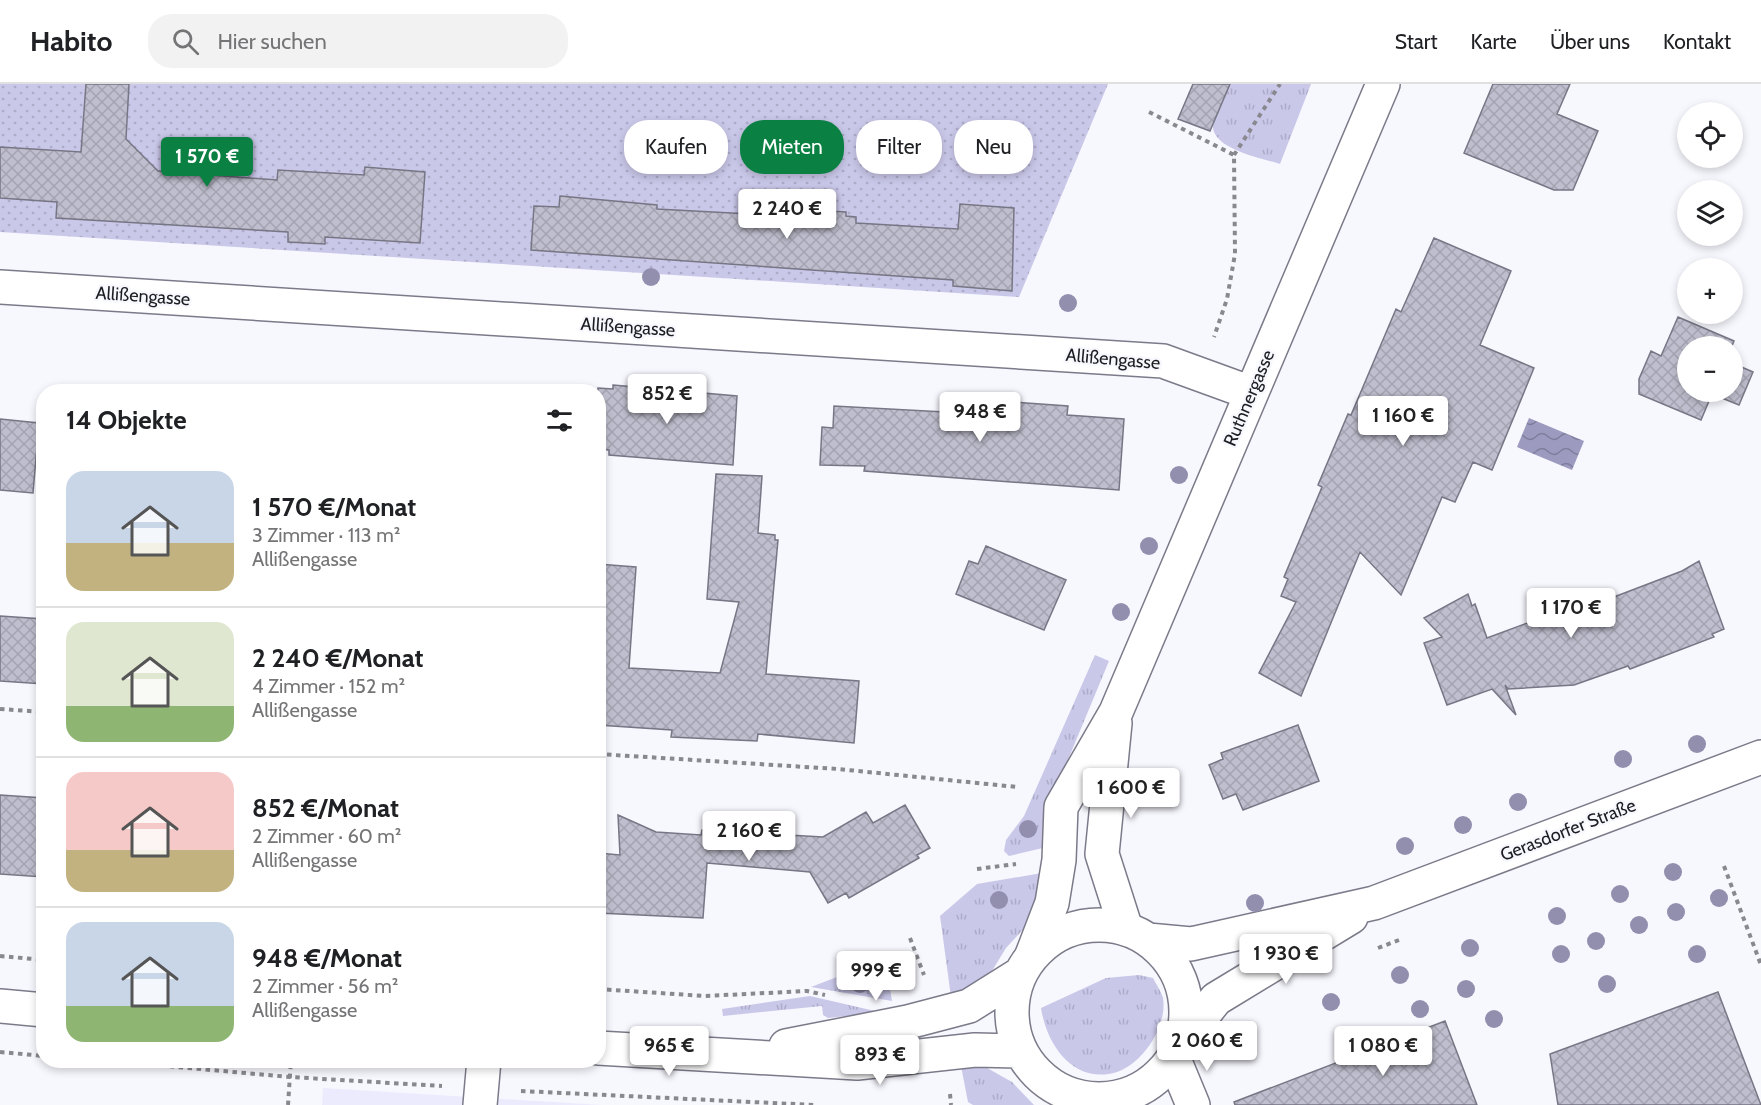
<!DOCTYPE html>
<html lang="de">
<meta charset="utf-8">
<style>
:root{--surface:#fff;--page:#f2f2f2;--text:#202124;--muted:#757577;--line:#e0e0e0;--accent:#0b8043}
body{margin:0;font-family:Cabin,sans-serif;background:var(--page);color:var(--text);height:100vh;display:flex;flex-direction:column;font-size:22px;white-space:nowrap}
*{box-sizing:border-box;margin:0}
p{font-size:20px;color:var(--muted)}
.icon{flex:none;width:33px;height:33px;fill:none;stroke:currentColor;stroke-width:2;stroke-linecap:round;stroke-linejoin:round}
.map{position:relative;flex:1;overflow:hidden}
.side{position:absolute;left:36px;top:300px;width:570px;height:684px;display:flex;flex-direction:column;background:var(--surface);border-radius:24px;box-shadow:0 3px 9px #0003}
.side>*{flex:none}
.banner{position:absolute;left:624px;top:36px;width:570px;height:54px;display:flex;gap:12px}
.controls{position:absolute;left:1677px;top:18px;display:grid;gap:12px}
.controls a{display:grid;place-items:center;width:66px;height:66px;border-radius:50%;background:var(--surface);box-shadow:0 3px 9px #0003;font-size:30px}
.price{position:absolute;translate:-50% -51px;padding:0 14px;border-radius:6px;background:#fff;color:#222;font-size:20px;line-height:39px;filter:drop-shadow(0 2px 3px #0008)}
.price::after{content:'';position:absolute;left:50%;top:36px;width:18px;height:14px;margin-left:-9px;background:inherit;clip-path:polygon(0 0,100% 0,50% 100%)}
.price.on{background:var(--accent);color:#fff}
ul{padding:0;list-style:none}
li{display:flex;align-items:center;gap:18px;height:150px;padding:0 30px}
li+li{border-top:2px solid var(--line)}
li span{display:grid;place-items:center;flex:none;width:168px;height:120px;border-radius:18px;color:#555}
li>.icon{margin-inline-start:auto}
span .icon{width:72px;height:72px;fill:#fffc;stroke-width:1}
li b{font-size:26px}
h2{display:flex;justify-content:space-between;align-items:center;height:72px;padding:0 30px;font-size:26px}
.tag{padding:0 21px;border-radius:24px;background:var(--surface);box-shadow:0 3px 9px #0003;font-size:21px;line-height:54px}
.tag.on{background:var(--accent);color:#fff}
header{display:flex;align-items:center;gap:36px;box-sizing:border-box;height:84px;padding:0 30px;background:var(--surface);border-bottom:2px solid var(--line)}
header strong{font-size:28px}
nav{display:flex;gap:33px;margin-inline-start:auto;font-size:21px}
.search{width:420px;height:54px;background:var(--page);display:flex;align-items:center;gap:15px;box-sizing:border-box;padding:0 21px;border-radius:24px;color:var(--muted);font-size:22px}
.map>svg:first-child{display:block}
.built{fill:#ecebfe}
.grass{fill:url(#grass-tufts)}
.garden{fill:url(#garden-dots)}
.water{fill:url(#water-waves)}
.building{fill:url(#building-cross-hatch);stroke:#777685;stroke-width:1.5}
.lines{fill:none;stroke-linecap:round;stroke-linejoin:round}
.minor-casing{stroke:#7b7a89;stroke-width:36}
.major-casing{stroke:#7b7a89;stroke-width:36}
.path{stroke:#88888e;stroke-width:4;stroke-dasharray:4.5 4.5;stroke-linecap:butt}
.minor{stroke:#fff;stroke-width:33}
.major{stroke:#fff;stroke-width:33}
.tree{fill:#928eae}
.labels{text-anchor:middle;stroke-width:4.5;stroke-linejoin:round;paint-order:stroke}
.street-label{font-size:18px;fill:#1d1c22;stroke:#f7f7fe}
</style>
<header>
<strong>Habito</strong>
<div class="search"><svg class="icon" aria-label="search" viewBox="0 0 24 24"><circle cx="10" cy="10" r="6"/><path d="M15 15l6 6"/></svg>Hier suchen</div>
<nav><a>Start</a><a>Karte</a><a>Über uns</a><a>Kontakt</a></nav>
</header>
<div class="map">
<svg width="1761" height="1021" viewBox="0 0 1761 1021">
<defs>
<pattern id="grass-tufts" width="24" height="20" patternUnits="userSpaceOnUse" patternTransform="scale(1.5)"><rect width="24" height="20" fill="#cac8e9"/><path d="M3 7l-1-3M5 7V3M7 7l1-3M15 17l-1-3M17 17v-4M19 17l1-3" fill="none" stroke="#adabc8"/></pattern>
<pattern id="garden-dots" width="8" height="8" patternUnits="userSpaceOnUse" patternTransform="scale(1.5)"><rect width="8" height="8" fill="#cac8e9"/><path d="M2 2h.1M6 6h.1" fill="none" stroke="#adabc8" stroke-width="1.8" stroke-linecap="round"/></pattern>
<pattern id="water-waves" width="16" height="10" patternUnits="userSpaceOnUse" patternTransform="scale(1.5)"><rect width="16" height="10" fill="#9d9ac0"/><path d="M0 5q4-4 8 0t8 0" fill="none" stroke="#7f7d9c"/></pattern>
<pattern id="building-cross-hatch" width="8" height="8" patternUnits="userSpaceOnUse" patternTransform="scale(1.5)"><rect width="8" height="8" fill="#bfbece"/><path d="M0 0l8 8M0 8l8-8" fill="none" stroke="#a4a3b1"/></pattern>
</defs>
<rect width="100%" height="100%" fill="#f7f7fe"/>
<!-- built -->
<path class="built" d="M 323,1004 L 602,1021 L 322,1021 Z"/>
<!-- grass -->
<path class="grass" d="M 1230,0 L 1311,0 L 1280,80 C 1262,74 1209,65 1213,39 C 1214,27 1225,11 1230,0 Z
M 1095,571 L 1109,577 L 1060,695 L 1043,764 L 1009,772 L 1004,767 L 1006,756 L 1024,732 Z
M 1042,789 L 1037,825 L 1029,839 L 1006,864 L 984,900 L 951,913 L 940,832 L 977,800 Z
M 876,878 L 887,887 L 892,917 L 811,903 Z
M 1139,891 L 1153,894 C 1156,900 1161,907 1163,914 C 1168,944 1139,986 1109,990 C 1069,996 1046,957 1041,924 L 1106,894 Z
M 810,912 L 875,927 L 875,929 L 828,934 L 823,931 L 822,922 L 723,932 L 722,925 Z
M 980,980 L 1012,998 L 1034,1021 L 973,1021 L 968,1018 L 961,982 Z"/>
<!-- garden -->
<path class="garden" d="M 0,0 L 1108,0 L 1019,213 L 0,148 Z"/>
<!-- water -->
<path class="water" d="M 1529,334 L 1584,357 L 1572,386 L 1517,363 Z"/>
<!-- building -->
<path class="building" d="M 86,0 L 129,0 L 126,55 L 158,87 L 277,96 L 278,86 L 364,91 L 365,83 L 425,88 L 420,159 L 325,153 L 325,160 L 288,158 L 288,148 L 56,134 L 57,118 L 0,114 L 0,63 L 81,68 Z
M 1193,0 L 1230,0 L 1210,47 L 1178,35 Z
M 1493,0 L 1570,0 L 1557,30 L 1598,47 L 1573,106 L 1554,106 L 1464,69 Z
M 560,112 L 657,121 L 657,125 L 769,131 L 769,124 L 846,128 L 846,132 L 856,133 L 856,139 L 958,145 L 960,120 L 1014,124 L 1012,207 L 953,202 L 953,196 L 531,166 L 534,122 L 559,123 Z
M 1434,154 L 1511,187 L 1480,261 L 1534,284 L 1492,386 L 1473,378 L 1455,418 L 1442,413 L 1401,511 L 1360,468 L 1301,612 L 1259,589 L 1296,518 L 1281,512 L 1288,495 L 1284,493 L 1322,403 L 1318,401 L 1348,330 L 1351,331 L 1396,225 L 1401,228 Z
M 1678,233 L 1734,257 L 1732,262 L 1688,262 L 1688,308 L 1732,308 L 1732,279 L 1753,288 L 1739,321 L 1712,310 L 1701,336 L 1639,310 L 1639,295 L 1651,267 L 1661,272 Z
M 613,301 L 737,312 L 733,381 L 609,371 L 609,366 L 598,365 L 598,304 L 613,305 Z
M 945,313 L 1068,322 L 1067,331 L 1124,335 L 1119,406 L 864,387 L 865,382 L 820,381 L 822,343 L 833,344 L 834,322 L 945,328 Z
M 0,335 L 39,339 L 33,409 L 0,406 Z
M 716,390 L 762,392 L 758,449 L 775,451 L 775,456 L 778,456 L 766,590 L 859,597 L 854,659 L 758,650 L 757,657 L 671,653 L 672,646 L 598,641 L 598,480 L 636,483 L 629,584 L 720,589 L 739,518 L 707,515 Z
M 986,462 L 1066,496 L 1044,546 L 956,510 L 969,477 L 978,480 Z
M 1699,477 L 1724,545 L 1712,550 L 1714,553 L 1630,585 L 1628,582 L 1574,601 L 1508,605 L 1505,601 L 1516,631 L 1492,605 L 1447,621 L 1424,559 L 1442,553 L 1424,534 L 1468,510 L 1472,522 L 1475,520 L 1487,554 L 1570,523 L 1572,529 L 1682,487 Z
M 0,532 L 44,535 L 44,600 L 0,597 Z
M 1298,641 L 1319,697 L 1243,726 L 1236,710 L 1223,715 L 1209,681 L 1223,675 L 1221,669 Z
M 0,711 L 44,714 L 44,793 L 0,790 Z
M 905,721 L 930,764 L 917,771 L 919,774 L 849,814 L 846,809 L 828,819 L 810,788 L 707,779 L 703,834 L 598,829 L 598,769 L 620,771 L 618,731 L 656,748 L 701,751 L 702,746 L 823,753 L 866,728 L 873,739 Z
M 1718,908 L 1761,1021 L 1558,1021 L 1550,970 Z
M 1445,937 L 1477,1021 L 1235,1021 L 1234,1018 Z"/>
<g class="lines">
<!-- minor casing -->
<g class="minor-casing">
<path id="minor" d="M 0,203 L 1163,277 L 1251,309
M 1115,639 L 1102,770 L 1126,845
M 1032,871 L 1052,819 L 1059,776 L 1061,723 L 1116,628 L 1383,0
M 1174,975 L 1193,1021
M 1110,1015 L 1114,1021
M 480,1021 L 484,976"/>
</g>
<!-- major casing -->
<g class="major-casing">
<path id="major" d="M1012 928a87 87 0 1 1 174 0a87 87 0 1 1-174 0Z
M 1148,856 L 1191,860 L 1374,819 L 1761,673
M 0,922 L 44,926
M 1182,958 L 1216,915 L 1351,833
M 786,962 L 908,938 L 969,922 L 1020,890
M 598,964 L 857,979 L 975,966 L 1019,967"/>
</g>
<!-- path -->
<path class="path" d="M 1149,28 L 1234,71 L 1235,170 L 1227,215 L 1214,253
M 1234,71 L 1280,0
M 0,625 L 44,628
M 598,670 L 838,685 L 1017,703
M 1724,782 L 1761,881
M 977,785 L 1016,780
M 910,854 L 924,891
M 1378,864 L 1399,856
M 0,872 L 44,876
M 598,905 L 705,912 L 807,907 L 825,911
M 0,968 L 44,972
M 98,976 L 290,993 L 442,1002
M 521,1007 L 815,1021
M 950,1010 L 951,1021
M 288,1021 L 291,976
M 1051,1021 L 1067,1010"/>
<!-- minor -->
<use href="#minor" class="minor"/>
<!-- major -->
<use href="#major" class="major"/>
</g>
<!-- trees -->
<g class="tree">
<circle cx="651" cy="193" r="9"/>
<circle cx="1068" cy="219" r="9"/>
<circle cx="1179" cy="391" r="9"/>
<circle cx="1149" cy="462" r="9"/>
<circle cx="1121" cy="528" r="9"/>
<circle cx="1697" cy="660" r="9"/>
<circle cx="1623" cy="675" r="9"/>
<circle cx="1518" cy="718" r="9"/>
<circle cx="1463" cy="741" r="9"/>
<circle cx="1028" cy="745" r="9"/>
<circle cx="1405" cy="762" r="9"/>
<circle cx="1673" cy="788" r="9"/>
<circle cx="1620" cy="810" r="9"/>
<circle cx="1719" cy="814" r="9"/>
<circle cx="999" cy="816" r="9"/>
<circle cx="1255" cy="819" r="9"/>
<circle cx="1676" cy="828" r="9"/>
<circle cx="1557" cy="832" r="9"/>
<circle cx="1639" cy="841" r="9"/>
<circle cx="1596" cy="857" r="9"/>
<circle cx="1470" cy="864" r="9"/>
<circle cx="1561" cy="870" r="9"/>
<circle cx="1697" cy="870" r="9"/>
<circle cx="1400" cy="891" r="9"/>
<circle cx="860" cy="900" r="9"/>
<circle cx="1607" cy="900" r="9"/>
<circle cx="1466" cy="905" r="9"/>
<circle cx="1331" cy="918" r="9"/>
<circle cx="1420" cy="925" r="9"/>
<circle cx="1494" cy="935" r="9"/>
</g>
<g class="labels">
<!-- street labels -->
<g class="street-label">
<text transform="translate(143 212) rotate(4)" y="6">Allißengasse</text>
<text transform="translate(628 243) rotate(4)" y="6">Allißengasse</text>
<text transform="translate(1113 275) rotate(5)" y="6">Allißengasse</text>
<text transform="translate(1249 314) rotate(-67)" y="6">Ruthnergasse</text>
<text transform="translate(1568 746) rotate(-21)" y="6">Gerasdorfer Straße</text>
</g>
</g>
</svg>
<div class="controls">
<a><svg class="icon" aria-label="locate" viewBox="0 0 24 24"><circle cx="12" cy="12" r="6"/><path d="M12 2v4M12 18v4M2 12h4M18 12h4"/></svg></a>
<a><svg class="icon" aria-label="layers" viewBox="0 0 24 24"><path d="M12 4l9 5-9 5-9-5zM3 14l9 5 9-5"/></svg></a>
<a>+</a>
<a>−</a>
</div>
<b class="price on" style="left:207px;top:104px">1 570 €</b>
<b class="price" style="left:787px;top:156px">2 240 €</b>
<b class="price" style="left:667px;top:341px">852 €</b>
<b class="price" style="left:980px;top:359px">948 €</b>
<b class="price" style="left:1403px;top:363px">1 160 €</b>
<b class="price" style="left:1571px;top:555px">1 170 €</b>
<b class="price" style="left:1131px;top:735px">1 600 €</b>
<b class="price" style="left:749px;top:778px">2 160 €</b>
<b class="price" style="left:1286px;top:901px">1 930 €</b>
<b class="price" style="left:876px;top:918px">999 €</b>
<b class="price" style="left:1207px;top:988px">2 060 €</b>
<b class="price" style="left:669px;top:993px">965 €</b>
<b class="price" style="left:1383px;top:993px">1 080 €</b>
<b class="price" style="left:880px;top:1002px">893 €</b>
<div class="banner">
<a class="tag">Kaufen</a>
<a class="tag on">Mieten</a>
<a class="tag">Filter</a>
<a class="tag">Neu</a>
</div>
<section class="side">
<h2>14 Objekte<svg class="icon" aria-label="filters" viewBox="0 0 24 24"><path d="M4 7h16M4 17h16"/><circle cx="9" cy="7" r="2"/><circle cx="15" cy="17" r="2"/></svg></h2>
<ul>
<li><span style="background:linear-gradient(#c9d6e8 60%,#c2b280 0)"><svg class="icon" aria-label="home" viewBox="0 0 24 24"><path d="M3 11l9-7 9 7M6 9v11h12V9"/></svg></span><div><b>1 570 €/Monat</b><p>3 Zimmer · 113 m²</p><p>Allißengasse</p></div></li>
<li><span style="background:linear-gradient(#dfe7d0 70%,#8fb573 0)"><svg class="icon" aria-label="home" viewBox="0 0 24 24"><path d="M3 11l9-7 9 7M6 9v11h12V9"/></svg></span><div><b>2 240 €/Monat</b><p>4 Zimmer · 152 m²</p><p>Allißengasse</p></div></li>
<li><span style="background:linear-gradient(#f6c9c9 65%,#c2b280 0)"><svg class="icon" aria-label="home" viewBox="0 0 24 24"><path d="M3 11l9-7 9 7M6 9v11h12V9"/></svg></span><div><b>852 €/Monat</b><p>2 Zimmer · 60 m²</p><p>Allißengasse</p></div></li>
<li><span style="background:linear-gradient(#c9d6e8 70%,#8fb573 0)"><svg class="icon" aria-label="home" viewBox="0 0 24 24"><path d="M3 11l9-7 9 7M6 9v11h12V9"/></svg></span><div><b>948 €/Monat</b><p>2 Zimmer · 56 m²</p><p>Allißengasse</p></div></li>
</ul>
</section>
</div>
